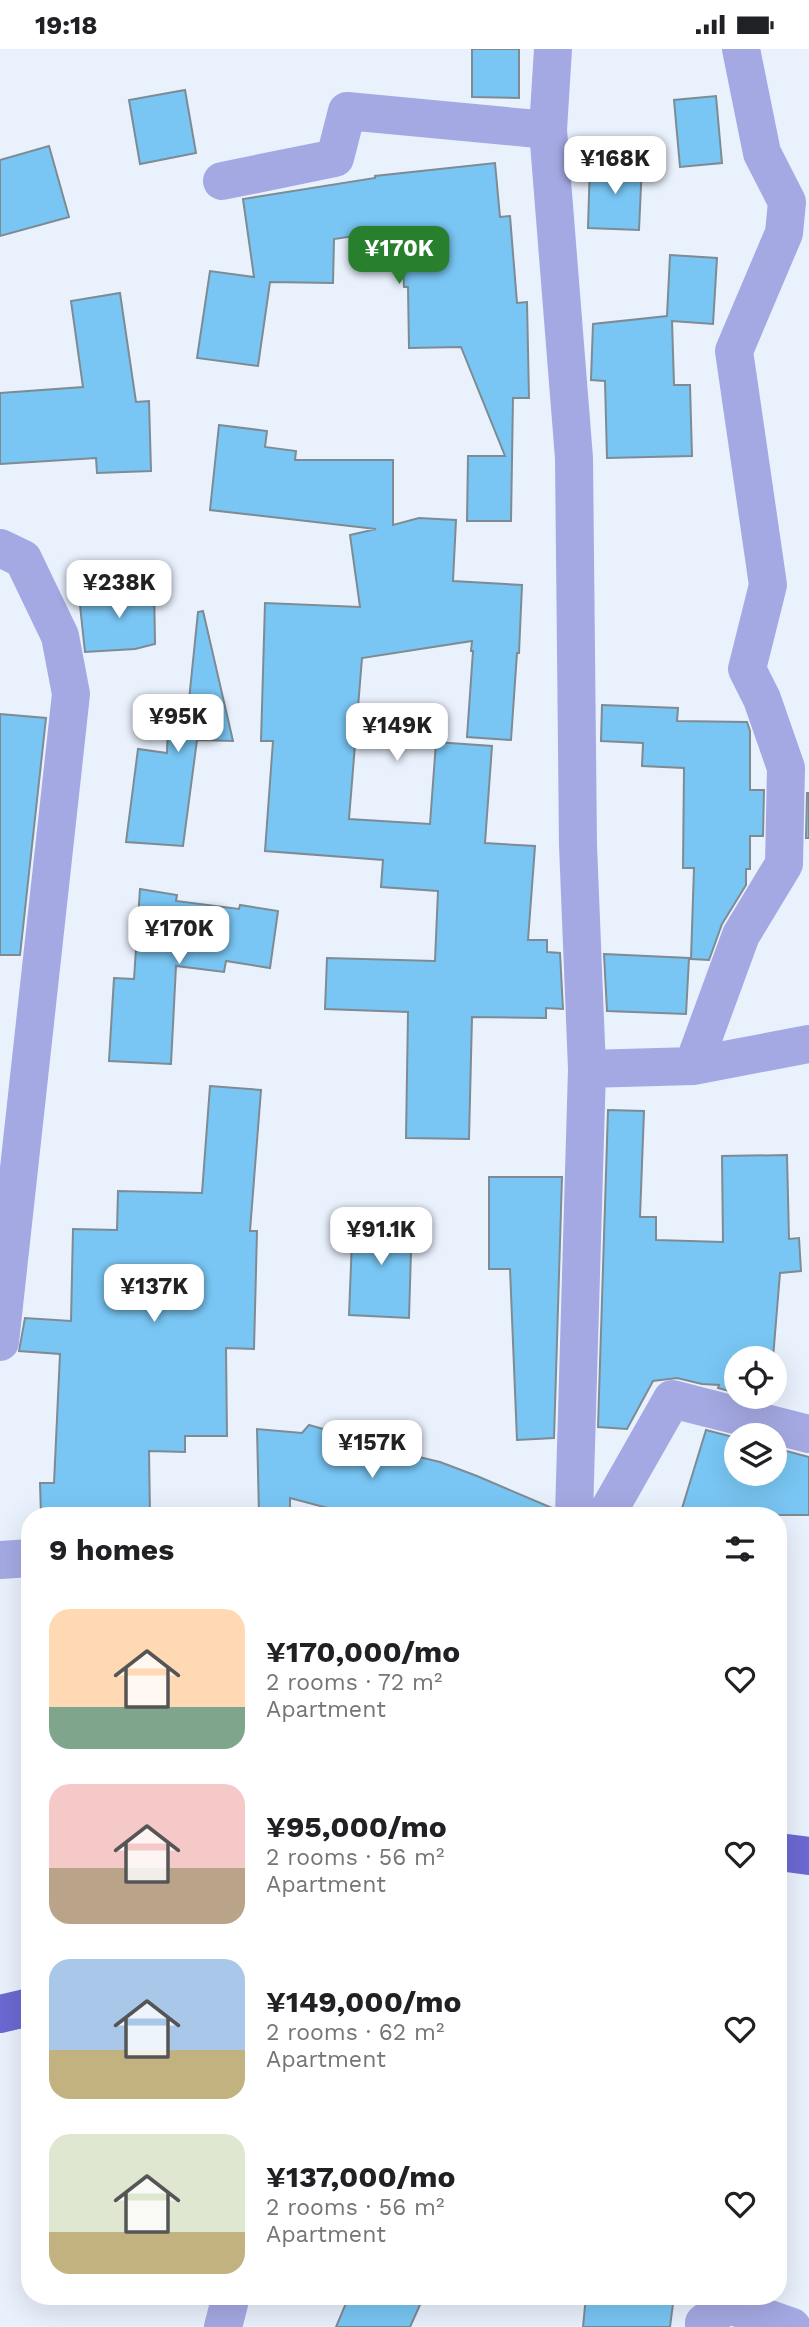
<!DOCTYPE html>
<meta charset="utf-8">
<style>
:root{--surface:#fff;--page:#f6f6f6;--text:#202124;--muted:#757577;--accent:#287f2d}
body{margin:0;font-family:"Work Sans",sans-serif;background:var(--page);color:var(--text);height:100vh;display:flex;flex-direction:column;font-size:26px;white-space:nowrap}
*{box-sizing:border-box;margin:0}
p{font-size:23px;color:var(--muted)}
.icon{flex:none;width:38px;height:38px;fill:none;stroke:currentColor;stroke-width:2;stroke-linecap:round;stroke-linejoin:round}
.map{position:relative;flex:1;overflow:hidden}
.details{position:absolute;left:21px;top:1458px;width:766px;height:798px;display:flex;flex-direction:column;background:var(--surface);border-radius:28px;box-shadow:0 7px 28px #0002}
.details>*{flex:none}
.fabs{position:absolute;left:724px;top:1297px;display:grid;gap:14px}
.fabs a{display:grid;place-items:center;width:63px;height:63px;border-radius:50%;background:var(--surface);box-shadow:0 7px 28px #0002;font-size:35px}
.price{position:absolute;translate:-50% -60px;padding:0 16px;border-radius:14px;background:#fff;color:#222;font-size:23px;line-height:46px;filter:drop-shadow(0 2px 4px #0008)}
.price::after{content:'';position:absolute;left:50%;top:42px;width:21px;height:16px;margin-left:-10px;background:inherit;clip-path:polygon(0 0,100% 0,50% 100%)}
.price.current{background:var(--accent);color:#fff}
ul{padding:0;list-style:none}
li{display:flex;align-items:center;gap:21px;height:175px;padding:0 28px}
li span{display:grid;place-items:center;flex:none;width:196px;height:140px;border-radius:21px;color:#555}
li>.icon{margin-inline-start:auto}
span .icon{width:84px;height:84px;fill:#fffc;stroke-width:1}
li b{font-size:30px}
h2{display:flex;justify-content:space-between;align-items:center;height:84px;padding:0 28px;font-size:30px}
.status{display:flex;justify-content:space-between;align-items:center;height:49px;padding:0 35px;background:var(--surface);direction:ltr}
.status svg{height:19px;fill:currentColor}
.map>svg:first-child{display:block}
.building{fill:#79c6f4;stroke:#7e8b93;stroke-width:2}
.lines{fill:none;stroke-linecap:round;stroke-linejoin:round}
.minor{stroke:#a5a9e3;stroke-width:38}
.major{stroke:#6b69d2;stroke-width:38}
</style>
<div class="status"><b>19:18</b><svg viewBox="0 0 49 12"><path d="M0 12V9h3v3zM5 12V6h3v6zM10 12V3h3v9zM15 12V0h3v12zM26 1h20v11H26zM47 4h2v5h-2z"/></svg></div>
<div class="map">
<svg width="809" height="2278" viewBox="0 0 809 2278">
<rect width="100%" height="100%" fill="#e9f1fd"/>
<!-- building -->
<path class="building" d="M 472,0 L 519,0 L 519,49 L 472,48 Z
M 185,41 L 196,104 L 140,115 L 129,51 Z
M 716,47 L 722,114 L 680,118 L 674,51 Z
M 49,97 L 69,168 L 0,187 L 0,111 Z
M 590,113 L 642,115 L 639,181 L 588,179 Z
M 495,114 L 500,168 L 510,167 L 517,254 L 527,253 L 529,349 L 513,349 L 511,472 L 467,472 L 468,407 L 505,407 L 461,298 L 409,299 L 408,238 L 404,238 L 401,180 L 334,190 L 333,234 L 270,233 L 258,317 L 197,309 L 210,222 L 254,228 L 243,150 L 375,129 L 375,127 Z
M 670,206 L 717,209 L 713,275 L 672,272 L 674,336 L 690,336 L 692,407 L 607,409 L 605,332 L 591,331 L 593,275 L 667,267 Z
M 120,244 L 136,353 L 149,352 L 151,422 L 97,424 L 96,409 L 0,415 L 0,344 L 83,338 L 71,252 Z
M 219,376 L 267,382 L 265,398 L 296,402 L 295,411 L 393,411 L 393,476 L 419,469 L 456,471 L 453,532 L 522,536 L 519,604 L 517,604 L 511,691 L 467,688 L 473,602 L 471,602 L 472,592 L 362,609 L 349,770 L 430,775 L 436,693 L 492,697 L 485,794 L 535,797 L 528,891 L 547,891 L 547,903 L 560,904 L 563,960 L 546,959 L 546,969 L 472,968 L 469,1090 L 406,1089 L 408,963 L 325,960 L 327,909 L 435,912 L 438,842 L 381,838 L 383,811 L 265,802 L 273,692 L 261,692 L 265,554 L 360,558 L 350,486 L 376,480 L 210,461 Z
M 154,535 L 155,595 L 135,600 L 85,603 L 79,547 L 116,545 Z
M 203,562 L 233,692 L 197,691 L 183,797 L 126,793 L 138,700 L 167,704 L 169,650 L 189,651 L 198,563 Z
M 602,656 L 678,659 L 677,672 L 747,673 L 750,682 L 750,741 L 764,741 L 763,787 L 750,787 L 750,820 L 746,820 L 746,836 L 722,875 L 709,911 L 691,910 L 694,819 L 683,819 L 684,719 L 642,717 L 643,694 L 601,692 Z
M 0,665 L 46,669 L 20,906 L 0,906 Z
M 807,744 L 809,744 L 809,789 L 806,789 Z
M 140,840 L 177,846 L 176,852 L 239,860 L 240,856 L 278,862 L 270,919 L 226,912 L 224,923 L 176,917 L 171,1015 L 109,1012 L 114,929 L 134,930 Z
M 604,905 L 689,909 L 686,965 L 607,962 Z
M 210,1037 L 261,1041 L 250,1182 L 257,1182 L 254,1300 L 226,1299 L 227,1387 L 185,1387 L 185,1403 L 149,1402 L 150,1466 L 41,1466 L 40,1434 L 54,1434 L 60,1305 L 19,1302 L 25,1269 L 71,1272 L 73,1180 L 117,1181 L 118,1142 L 202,1144 Z
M 608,1061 L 644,1062 L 640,1168 L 656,1168 L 656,1191 L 723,1193 L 722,1107 L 787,1106 L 789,1190 L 799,1189 L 801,1222 L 780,1224 L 773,1309 L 737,1309 L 737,1344 L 718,1339 L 719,1336 L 702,1335 L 677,1329 L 653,1332 L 627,1380 L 598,1378 Z
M 489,1128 L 562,1128 L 554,1389 L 517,1391 L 510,1220 L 489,1220 Z
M 353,1167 L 412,1169 L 409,1269 L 349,1266 Z
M 309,1376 L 391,1399 L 390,1401 L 440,1413 L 477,1427 L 552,1459 L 552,1466 L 354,1466 L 290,1449 L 290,1466 L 259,1466 L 257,1380 L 302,1384 Z
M 706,1381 L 737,1389 L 737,1424 L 775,1424 L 775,1399 L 809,1408 L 809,1466 L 680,1466 Z
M 349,2247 L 424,2247 L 410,2278 L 336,2278 Z
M 586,2247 L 674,2247 L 670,2278 L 583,2278 Z"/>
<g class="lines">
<!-- minor -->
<path class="minor" d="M 553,0 L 548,81 L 574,409 L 578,796 L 587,1020 L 574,1466
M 222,132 L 335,109 L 347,62 L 548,81
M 0,499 L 23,510 L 60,587 L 71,645 L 0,1293
M 693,1017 L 741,886 L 784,815 L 786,719 L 762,650 L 747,620 L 768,536 L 734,302 L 784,184 L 787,153 L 762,104 L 741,0
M 587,1020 L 693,1017 L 809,995
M 606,1466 L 672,1350 L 809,1385
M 0,1511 L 30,1509
M 722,2247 L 727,2255 L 792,2278
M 223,2278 L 231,2247
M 704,2278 L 704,2274 L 727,2255"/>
<!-- major -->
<path class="major" d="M 779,1803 L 809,1807
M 0,1965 L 30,1958"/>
</g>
</svg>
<div class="fabs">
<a><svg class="icon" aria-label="locate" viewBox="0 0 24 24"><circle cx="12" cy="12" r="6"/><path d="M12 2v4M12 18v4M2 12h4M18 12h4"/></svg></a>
<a><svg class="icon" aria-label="layers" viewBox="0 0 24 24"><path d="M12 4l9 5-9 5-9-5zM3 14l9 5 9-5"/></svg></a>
</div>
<b class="price" style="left:615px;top:147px">¥168K</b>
<b class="price current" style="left:399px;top:237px">¥170K</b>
<b class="price" style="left:119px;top:571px">¥238K</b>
<b class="price" style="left:178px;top:705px">¥95K</b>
<b class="price" style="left:397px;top:714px">¥149K</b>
<b class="price" style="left:179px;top:917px">¥170K</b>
<b class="price" style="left:381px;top:1218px">¥91.1K</b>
<b class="price" style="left:154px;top:1275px">¥137K</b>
<b class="price" style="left:372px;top:1431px">¥157K</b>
<section class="details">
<h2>9 homes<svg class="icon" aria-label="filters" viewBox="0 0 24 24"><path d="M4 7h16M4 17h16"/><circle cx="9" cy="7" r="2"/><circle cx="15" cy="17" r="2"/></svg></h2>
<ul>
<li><span style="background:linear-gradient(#ffd9b3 70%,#7fa58c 0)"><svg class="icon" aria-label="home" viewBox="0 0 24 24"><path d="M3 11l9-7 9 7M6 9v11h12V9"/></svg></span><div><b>¥170,000/mo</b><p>2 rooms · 72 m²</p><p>Apartment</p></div><svg class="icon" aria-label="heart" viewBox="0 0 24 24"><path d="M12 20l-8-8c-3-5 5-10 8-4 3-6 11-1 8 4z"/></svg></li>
<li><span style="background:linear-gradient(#f6c9c9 60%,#b9a48a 0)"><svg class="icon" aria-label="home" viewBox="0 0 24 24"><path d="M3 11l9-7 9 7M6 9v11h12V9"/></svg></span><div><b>¥95,000/mo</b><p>2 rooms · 56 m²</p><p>Apartment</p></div><svg class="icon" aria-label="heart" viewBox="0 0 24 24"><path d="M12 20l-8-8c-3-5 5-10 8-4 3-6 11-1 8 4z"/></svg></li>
<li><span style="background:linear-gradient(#a9c7e8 65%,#c2b280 0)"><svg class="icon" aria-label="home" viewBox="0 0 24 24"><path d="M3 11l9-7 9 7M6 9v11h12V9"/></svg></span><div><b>¥149,000/mo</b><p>2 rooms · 62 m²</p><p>Apartment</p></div><svg class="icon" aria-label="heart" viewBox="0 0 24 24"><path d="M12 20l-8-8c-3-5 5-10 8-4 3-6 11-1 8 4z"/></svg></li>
<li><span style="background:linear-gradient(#dfe7d0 70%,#c2b280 0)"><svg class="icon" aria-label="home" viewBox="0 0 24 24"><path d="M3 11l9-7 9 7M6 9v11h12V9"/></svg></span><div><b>¥137,000/mo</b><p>2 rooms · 56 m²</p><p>Apartment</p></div><svg class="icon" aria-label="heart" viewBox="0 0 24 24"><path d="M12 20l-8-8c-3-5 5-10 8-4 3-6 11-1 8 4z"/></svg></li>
</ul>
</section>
</div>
